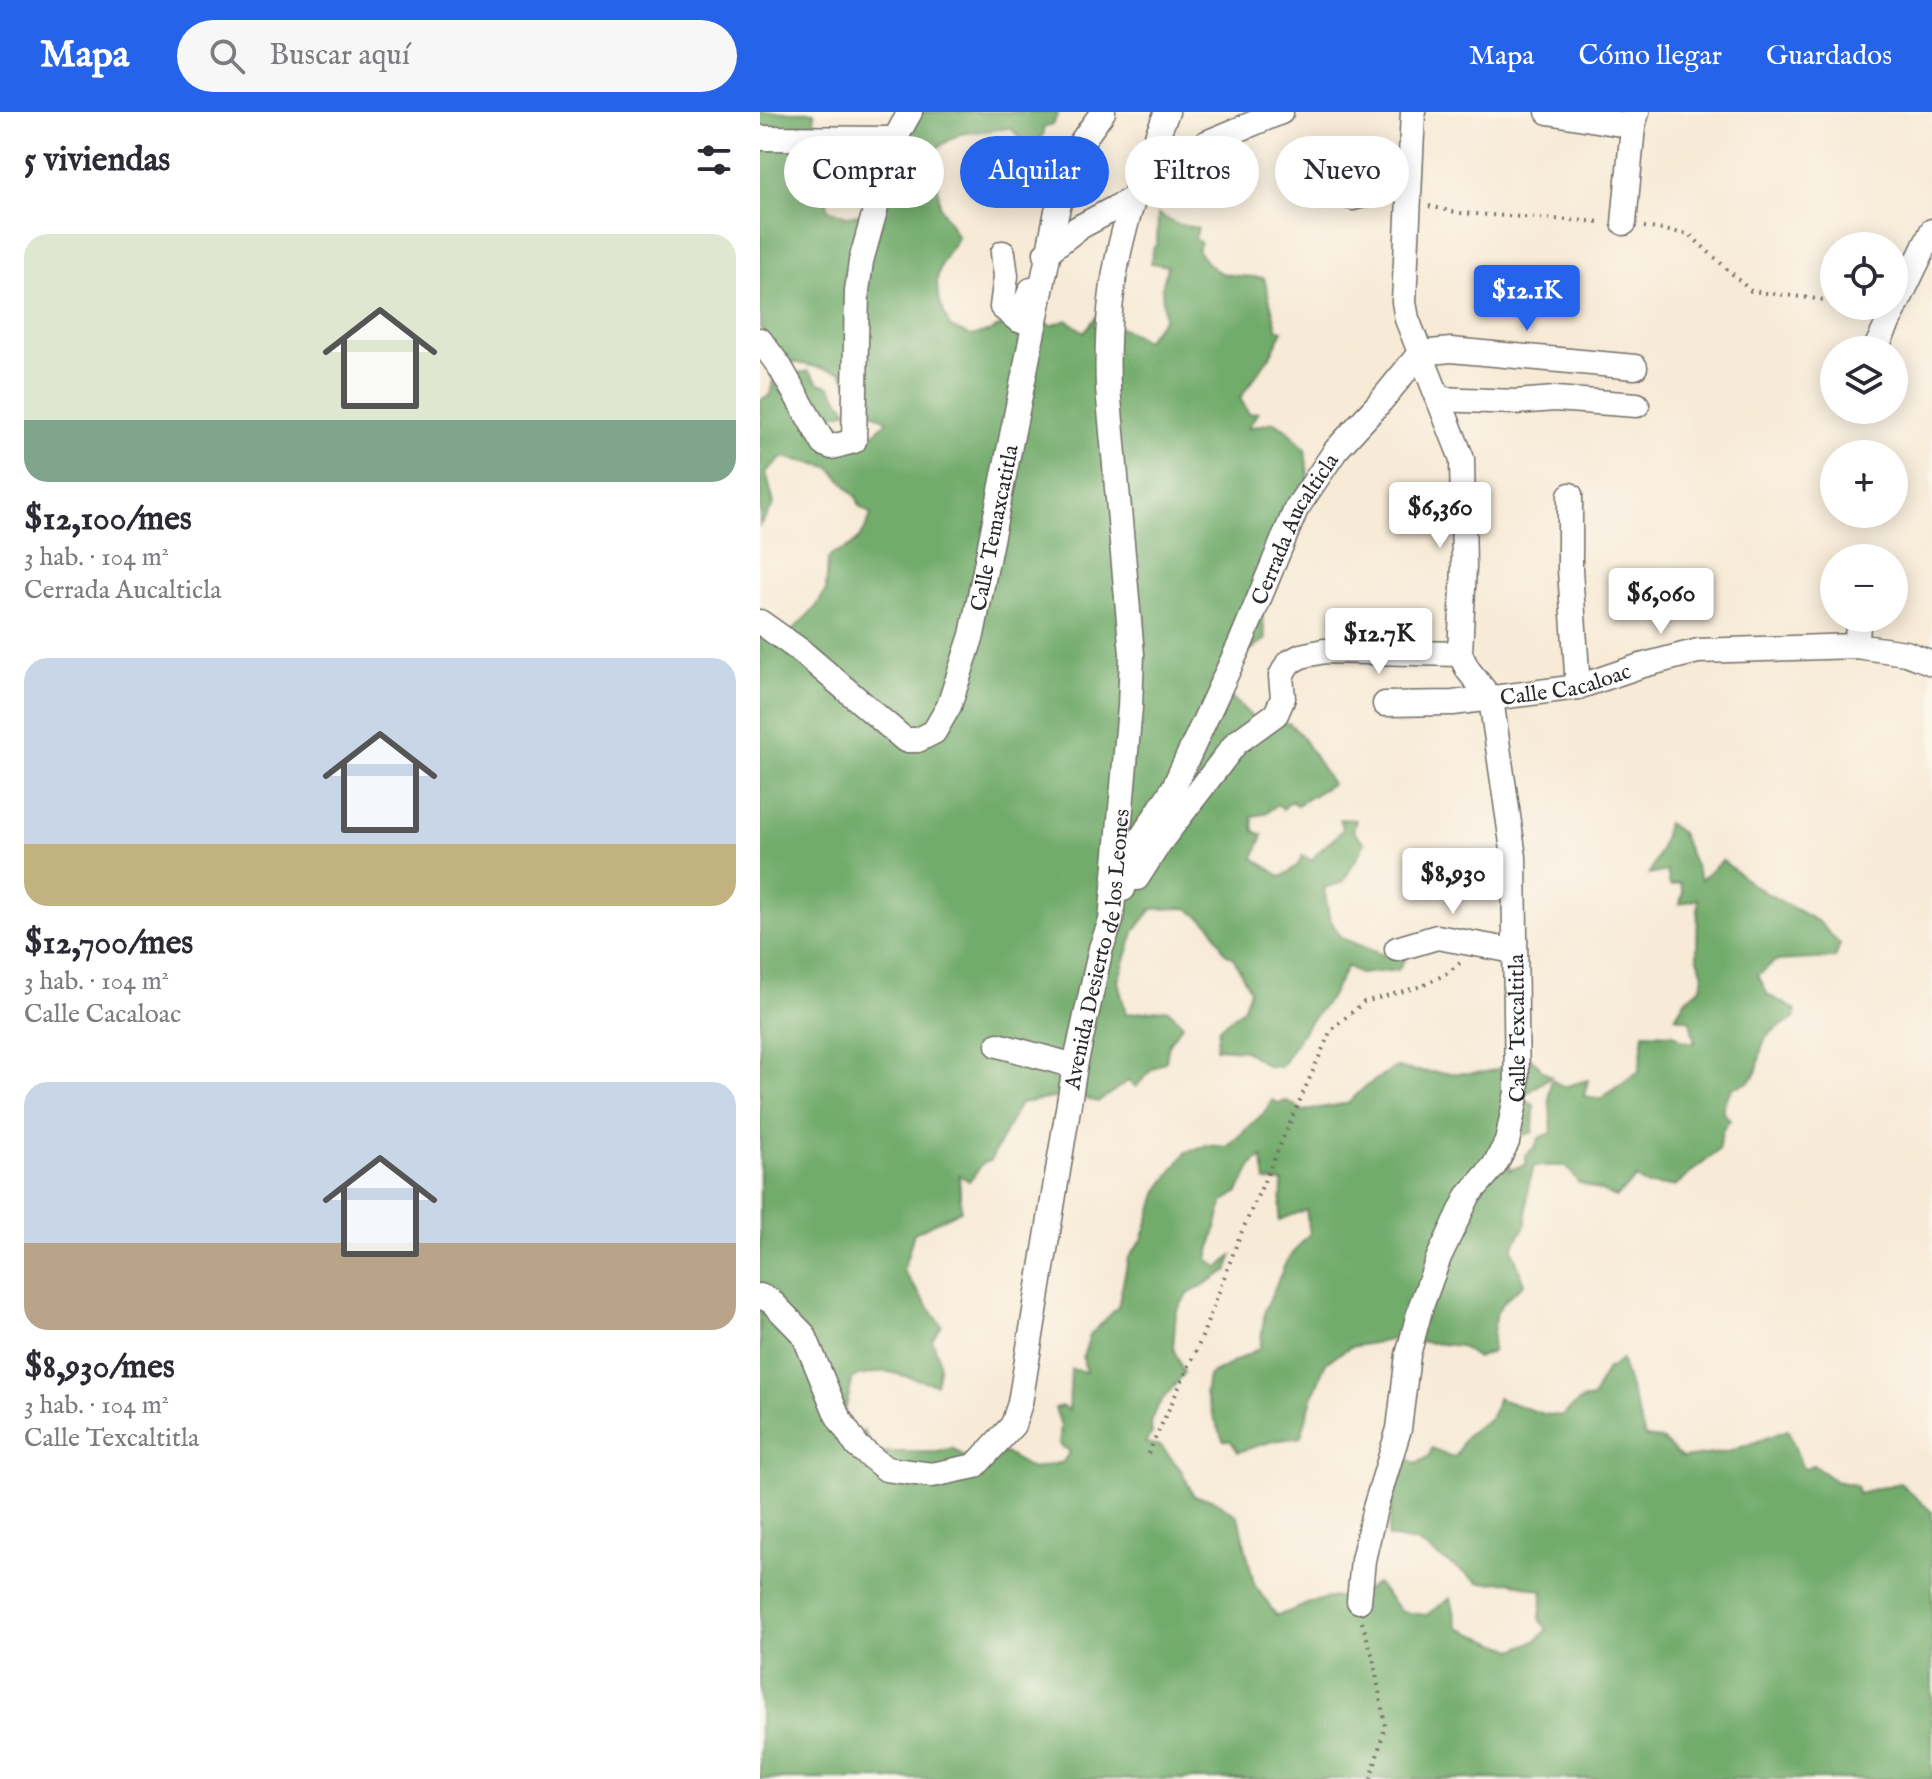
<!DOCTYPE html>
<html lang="es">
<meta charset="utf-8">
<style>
:root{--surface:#fff;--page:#f7f7f7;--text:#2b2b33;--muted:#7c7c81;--accent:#2563eb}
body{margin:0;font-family:"IM FELL English",serif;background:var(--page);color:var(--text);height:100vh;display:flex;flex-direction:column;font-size:30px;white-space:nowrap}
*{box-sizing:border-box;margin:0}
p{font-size:26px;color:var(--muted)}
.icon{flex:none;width:44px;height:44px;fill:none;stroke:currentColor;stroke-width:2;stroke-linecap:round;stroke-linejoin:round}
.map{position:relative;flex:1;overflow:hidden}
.sheet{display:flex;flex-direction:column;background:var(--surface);width:760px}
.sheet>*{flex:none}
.top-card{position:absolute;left:24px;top:24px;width:760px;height:72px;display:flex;gap:16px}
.fabs{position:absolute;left:1060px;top:120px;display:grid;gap:16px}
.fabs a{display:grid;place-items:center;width:88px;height:88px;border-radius:50%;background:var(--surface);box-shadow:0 4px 20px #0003;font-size:40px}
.price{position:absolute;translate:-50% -68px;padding:0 18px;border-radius:8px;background:#fff;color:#222;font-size:26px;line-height:52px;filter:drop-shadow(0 2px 4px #0008)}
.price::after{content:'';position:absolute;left:50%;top:48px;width:24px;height:18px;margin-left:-12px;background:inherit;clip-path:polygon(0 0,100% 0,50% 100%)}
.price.selected{background:var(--accent);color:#fff}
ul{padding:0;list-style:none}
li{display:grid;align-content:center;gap:16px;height:424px;padding:0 24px}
li span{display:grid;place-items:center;height:248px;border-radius:24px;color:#555}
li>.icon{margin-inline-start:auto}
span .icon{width:144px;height:144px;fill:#fffc;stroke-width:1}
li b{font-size:34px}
h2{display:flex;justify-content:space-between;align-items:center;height:96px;padding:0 24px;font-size:34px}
.tag{padding:0 28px;border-radius:36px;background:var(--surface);box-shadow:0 4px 20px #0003;font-size:28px;line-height:72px}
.tag.selected{background:var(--accent);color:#fff}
header{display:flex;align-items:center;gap:48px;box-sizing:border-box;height:112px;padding:0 40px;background:var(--accent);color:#fff}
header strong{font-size:38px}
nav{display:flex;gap:44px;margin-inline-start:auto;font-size:28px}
.search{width:560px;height:72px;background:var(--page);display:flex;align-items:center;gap:20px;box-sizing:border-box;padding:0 28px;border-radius:44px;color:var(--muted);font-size:30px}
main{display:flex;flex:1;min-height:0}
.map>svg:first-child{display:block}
.forest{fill:#72ac6c;stroke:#4e6c4c;stroke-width:2}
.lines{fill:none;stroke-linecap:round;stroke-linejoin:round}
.minor-casing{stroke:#726e67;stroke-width:27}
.path{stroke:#726e67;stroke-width:4;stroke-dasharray:2 6;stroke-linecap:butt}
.minor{stroke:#fff;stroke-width:24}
.labels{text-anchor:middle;stroke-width:6;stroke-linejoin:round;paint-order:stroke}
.street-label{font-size:22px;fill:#2b2b2b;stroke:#fbf7ec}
</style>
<header>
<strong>Mapa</strong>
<div class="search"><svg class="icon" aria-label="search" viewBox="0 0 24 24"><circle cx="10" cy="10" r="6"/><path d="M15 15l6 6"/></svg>Buscar aquí</div>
<nav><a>Mapa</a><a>Cómo llegar</a><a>Guardados</a></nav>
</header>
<main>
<section class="sheet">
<h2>5 viviendas<svg class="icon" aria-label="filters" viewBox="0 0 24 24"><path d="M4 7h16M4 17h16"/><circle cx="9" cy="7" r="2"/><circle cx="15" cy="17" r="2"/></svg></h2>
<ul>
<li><span style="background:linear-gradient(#dfe7d0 75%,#7fa58c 0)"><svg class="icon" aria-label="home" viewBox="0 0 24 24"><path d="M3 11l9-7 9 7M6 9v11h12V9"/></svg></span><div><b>$12,100/mes</b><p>3 hab. · 104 m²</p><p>Cerrada Aucalticla</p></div></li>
<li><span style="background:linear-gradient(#c9d6e8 75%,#c2b280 0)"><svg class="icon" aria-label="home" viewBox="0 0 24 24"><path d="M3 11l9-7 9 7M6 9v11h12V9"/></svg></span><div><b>$12,700/mes</b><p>3 hab. · 104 m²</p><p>Calle Cacaloac</p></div></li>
<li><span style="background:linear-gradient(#c9d6e8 65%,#b9a48a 0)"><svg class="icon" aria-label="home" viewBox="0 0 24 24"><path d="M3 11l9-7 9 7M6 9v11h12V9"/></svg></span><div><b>$8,930/mes</b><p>3 hab. · 104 m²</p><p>Calle Texcaltitla</p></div></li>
</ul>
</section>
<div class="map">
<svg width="1172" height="1667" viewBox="0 0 1172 1667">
<rect width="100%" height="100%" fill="#fbf7ec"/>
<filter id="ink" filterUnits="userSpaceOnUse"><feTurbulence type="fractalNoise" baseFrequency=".0125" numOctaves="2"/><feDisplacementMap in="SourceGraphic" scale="16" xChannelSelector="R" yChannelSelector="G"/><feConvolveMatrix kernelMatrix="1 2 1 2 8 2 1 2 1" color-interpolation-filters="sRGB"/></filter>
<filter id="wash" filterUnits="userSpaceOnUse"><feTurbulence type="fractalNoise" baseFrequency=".006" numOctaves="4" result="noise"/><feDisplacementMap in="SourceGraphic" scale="32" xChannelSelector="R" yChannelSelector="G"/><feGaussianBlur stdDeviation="1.8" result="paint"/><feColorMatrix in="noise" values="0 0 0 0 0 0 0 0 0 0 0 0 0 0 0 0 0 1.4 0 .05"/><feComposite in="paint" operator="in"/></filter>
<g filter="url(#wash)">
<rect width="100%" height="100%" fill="#f7ead6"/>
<!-- forest -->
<path class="forest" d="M 0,0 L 54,0 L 55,31 L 64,54 L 68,98 L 87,104 L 100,103 L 146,65 L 151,0 L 298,0 L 294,11 L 283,16 L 284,21 L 271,41 L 262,35 L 261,26 L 250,16 L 200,22 L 163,44 L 163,48 L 155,53 L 165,55 L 168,62 L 176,56 L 180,94 L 198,126 C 171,163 172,174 190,215 L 211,224 L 231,219 L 252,208 L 293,213 L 307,208 L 324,220 L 338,203 C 353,214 370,219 385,229 L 404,206 L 402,175 L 408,154 L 391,151 L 393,137 L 397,132 L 398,102 L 416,112 L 438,116 L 435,127 L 441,131 L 437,137 C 456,169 470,162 504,166 L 517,216 L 523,219 L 510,244 L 480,286 L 489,302 L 498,300 L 488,316 L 514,310 L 525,316 L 545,337 L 551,390 L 494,459 L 506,527 L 478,547 L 464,578 L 499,612 L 529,611 L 540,622 L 572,672 L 537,693 L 531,689 L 523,697 L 517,693 L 504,702 L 492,704 L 494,719 L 503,723 L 494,746 L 522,765 L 538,753 L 543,743 L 552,749 C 558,736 574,729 583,717 L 580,707 L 596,708 L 593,719 L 605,731 L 583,770 L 564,776 L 569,805 L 581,826 L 621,842 L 645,847 L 638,858 L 599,862 L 587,854 L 570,886 L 547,913 L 521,955 L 507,954 L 484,938 L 456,936 L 459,916 L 483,897 L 490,878 L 473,845 L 465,841 L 451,813 L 427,796 L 392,797 L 375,818 L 358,869 L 366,902 L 407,897 L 423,912 L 409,931 L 406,949 L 390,959 L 376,975 L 368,969 L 338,990 L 314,983 L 260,991 L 230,1049 L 224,1050 L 209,1069 L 199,1063 L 201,1098 L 154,1121 L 143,1159 L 182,1214 L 172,1228 C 181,1250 181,1250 176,1272 L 125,1259 L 93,1265 L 82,1311 L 100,1325 L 103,1319 L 116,1340 L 178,1340 L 192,1336 L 203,1344 L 245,1341 L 272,1357 L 303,1350 L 310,1339 L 299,1333 L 301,1314 L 295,1296 L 301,1294 L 309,1298 L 311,1257 L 326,1260 L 323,1245 L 330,1223 L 358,1195 L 368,1147 L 382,1128 L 398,1079 L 426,1040 L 447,1033 L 467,1035 L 506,999 L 512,988 L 518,991 L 527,989 L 544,999 L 588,991 L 606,974 L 636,955 C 656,961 711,963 731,959 C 742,957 754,947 764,941 L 779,953 L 781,958 L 791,964 L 761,986 L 774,993 L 773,1020 L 755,1026 L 749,1058 L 767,1052 L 765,1043 L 774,1036 L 780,1025 L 792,1021 L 789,983 L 791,967 L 803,975 L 828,968 L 824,984 L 840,987 L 879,959 L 884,921 L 913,922 L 924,929 L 935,931 L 930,908 L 915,905 L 926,887 L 941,875 L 943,863 L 937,843 L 938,787 L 920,792 L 923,780 L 920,771 L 910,774 L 907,759 L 889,763 L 901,736 L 907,711 L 921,721 L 941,768 L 962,748 L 995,775 L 1059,810 L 1080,833 L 1075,846 L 1015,849 L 998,863 L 1008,883 L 1036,898 L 1034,907 C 1025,912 1012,917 1006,926 C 993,946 1008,969 973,975 L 966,986 L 962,999 L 970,1008 L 962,1019 L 959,1038 L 915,1074 L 886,1073 L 876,1066 L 856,1085 L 818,1070 L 806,1054 L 774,1054 L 768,1075 L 766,1112 L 752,1136 L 764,1172 C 733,1197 734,1200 732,1240 L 717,1246 L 700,1234 L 636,1227 L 590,1235 L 566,1250 L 552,1286 L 541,1325 L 513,1329 L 478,1340 L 471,1329 L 463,1328 L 445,1282 L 448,1264 L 500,1236 L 505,1198 L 527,1148 L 550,1121 L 546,1098 L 519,1108 L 523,1070 L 506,1069 L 502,1045 L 493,1052 L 478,1080 L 463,1090 L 448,1147 L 459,1156 L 472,1144 L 468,1158 L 427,1183 L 416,1200 L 413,1236 L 424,1261 C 412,1280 386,1297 392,1321 L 385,1331 L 401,1334 L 421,1358 L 434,1384 L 452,1387 L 478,1404 L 494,1472 L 516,1503 C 533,1501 544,1491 560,1488 C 582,1483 595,1488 616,1471 L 642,1500 L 666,1503 L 691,1486 L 698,1516 L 754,1538 L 777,1528 L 787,1518 L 780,1507 L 783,1479 L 750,1470 L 720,1471 L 656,1430 L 628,1425 L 634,1374 L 644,1359 L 647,1346 L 656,1352 L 669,1344 L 672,1336 L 689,1345 L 696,1344 C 700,1337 703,1326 709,1321 C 726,1307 733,1311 737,1286 L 783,1302 L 802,1304 L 821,1288 L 833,1286 L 847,1256 L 853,1255 L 861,1247 L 885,1325 L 901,1327 L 922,1346 L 968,1340 L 1028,1318 L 1043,1357 L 1053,1353 L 1075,1369 L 1096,1373 L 1098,1381 L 1140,1371 L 1172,1400 L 1172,1667 L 0,1667 L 0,525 L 29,522 L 56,495 L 66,478 L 68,448 L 72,442 C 95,436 104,424 111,402 L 100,395 L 97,386 L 70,355 L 22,345 L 6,360 L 14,392 L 0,413 L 0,288 L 10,283 L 13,268 L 21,281 L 32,263 L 48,259 L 59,271 L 69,274 L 88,299 L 68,305 L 96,322 L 110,325 L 127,309 L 104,295 L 111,283 L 100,276 L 89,274 L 81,260 L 28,249 L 0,216 Z"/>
</g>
<g filter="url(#ink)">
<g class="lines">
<!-- minor casing -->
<g class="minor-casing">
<g id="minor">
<path d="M 788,0 L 873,14"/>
<path d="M 0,26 L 135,27"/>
<path d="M 446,31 L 521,0"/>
<path d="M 593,86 L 622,78 L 648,76"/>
<path d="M 864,111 L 873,14 L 877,0"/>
<path d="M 243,141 L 246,164 L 242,195 L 258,208 L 271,178"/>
<path d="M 286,141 L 318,116 L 372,87"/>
<path d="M 0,228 L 20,255 L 64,332 L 72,335 L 94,329 L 97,179 L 101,149 L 135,27 L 150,0"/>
<path d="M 1115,238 L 1172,119"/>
<path d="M 678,287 L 756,290 L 795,287 L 877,293"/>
<path d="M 810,383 L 810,458 L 818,575"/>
<path id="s1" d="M 0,510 L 41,539 L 145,628 L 158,628 L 174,620 L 189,594 L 212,523 L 297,99 L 312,43 L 343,0"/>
<path d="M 1096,534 L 1099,506"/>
<path id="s2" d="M 625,592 L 693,591 L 818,575 L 880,554 L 938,539 L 1096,534 L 1146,541 L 1172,551"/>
<path d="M 377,766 L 400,730 L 476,631 L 516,602 L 523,586 L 521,564 L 528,551 L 541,544 L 564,539 L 700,542"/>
<path id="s3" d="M 363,777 L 380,728 L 413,677 L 481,530 L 536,397 L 576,338 L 621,289 L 660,241 L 691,238 L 875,255"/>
<path d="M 637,837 L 677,825 L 754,839"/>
<path d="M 238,933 L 315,954"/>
<path id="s4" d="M 0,1184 L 11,1189 L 44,1223 L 77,1303 L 97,1334 L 126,1357 L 172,1363 L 215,1354 L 253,1313 L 260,1291 L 315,954 L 341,836 L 351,809 L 370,595 L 372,542 L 348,276 C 344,168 365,98 407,0"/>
<path id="s5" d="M 599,1489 L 603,1448 L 615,1396 L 639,1317 L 648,1243 L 661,1194 L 679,1145 L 708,1084 L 734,1054 L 747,1030 L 757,980 L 754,745 L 731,587 L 708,558 L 700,542 L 704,454 L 702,347 L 647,207 L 644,190 L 653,0"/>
</g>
</g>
<!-- path -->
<path class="path" d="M 669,94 L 699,101 L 843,110
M 884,115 L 929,122 L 991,179 L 1074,189
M 388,1342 L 440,1230 L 479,1126 L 571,918 L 604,890 L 662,874 L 686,862 L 700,851
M 602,1510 L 613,1545 L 625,1614 L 611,1667"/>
<!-- minor -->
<use href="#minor" class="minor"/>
</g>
</g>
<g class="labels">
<!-- street labels -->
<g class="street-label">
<text dy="8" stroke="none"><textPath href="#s1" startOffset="432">Calle Temaxcatitla</textPath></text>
<text dy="8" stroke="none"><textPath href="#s3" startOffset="400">Cerrada Aucalticla</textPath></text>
<text dy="8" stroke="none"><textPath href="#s2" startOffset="182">Calle Cacaloac</textPath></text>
<text dy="8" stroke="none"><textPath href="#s4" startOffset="850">Avenida Desierto de los Leones</textPath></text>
<text dy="8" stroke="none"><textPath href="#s5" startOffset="604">Calle Texcaltitla</textPath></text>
</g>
</g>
</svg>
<div class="fabs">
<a><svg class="icon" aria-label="locate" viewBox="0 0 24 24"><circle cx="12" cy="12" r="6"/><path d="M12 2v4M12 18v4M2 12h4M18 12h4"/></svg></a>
<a><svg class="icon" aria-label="layers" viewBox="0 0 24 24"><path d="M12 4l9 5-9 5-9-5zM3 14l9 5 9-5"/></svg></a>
<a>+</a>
<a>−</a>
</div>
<b class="price selected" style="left:767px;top:221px">$12.1K</b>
<b class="price" style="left:680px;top:438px">$6,360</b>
<b class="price" style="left:901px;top:524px">$6,060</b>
<b class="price" style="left:619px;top:564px">$12.7K</b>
<b class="price" style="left:693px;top:804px">$8,930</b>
<div class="top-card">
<a class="tag">Comprar</a>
<a class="tag selected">Alquilar</a>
<a class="tag">Filtros</a>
<a class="tag">Nuevo</a>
</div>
</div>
</main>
